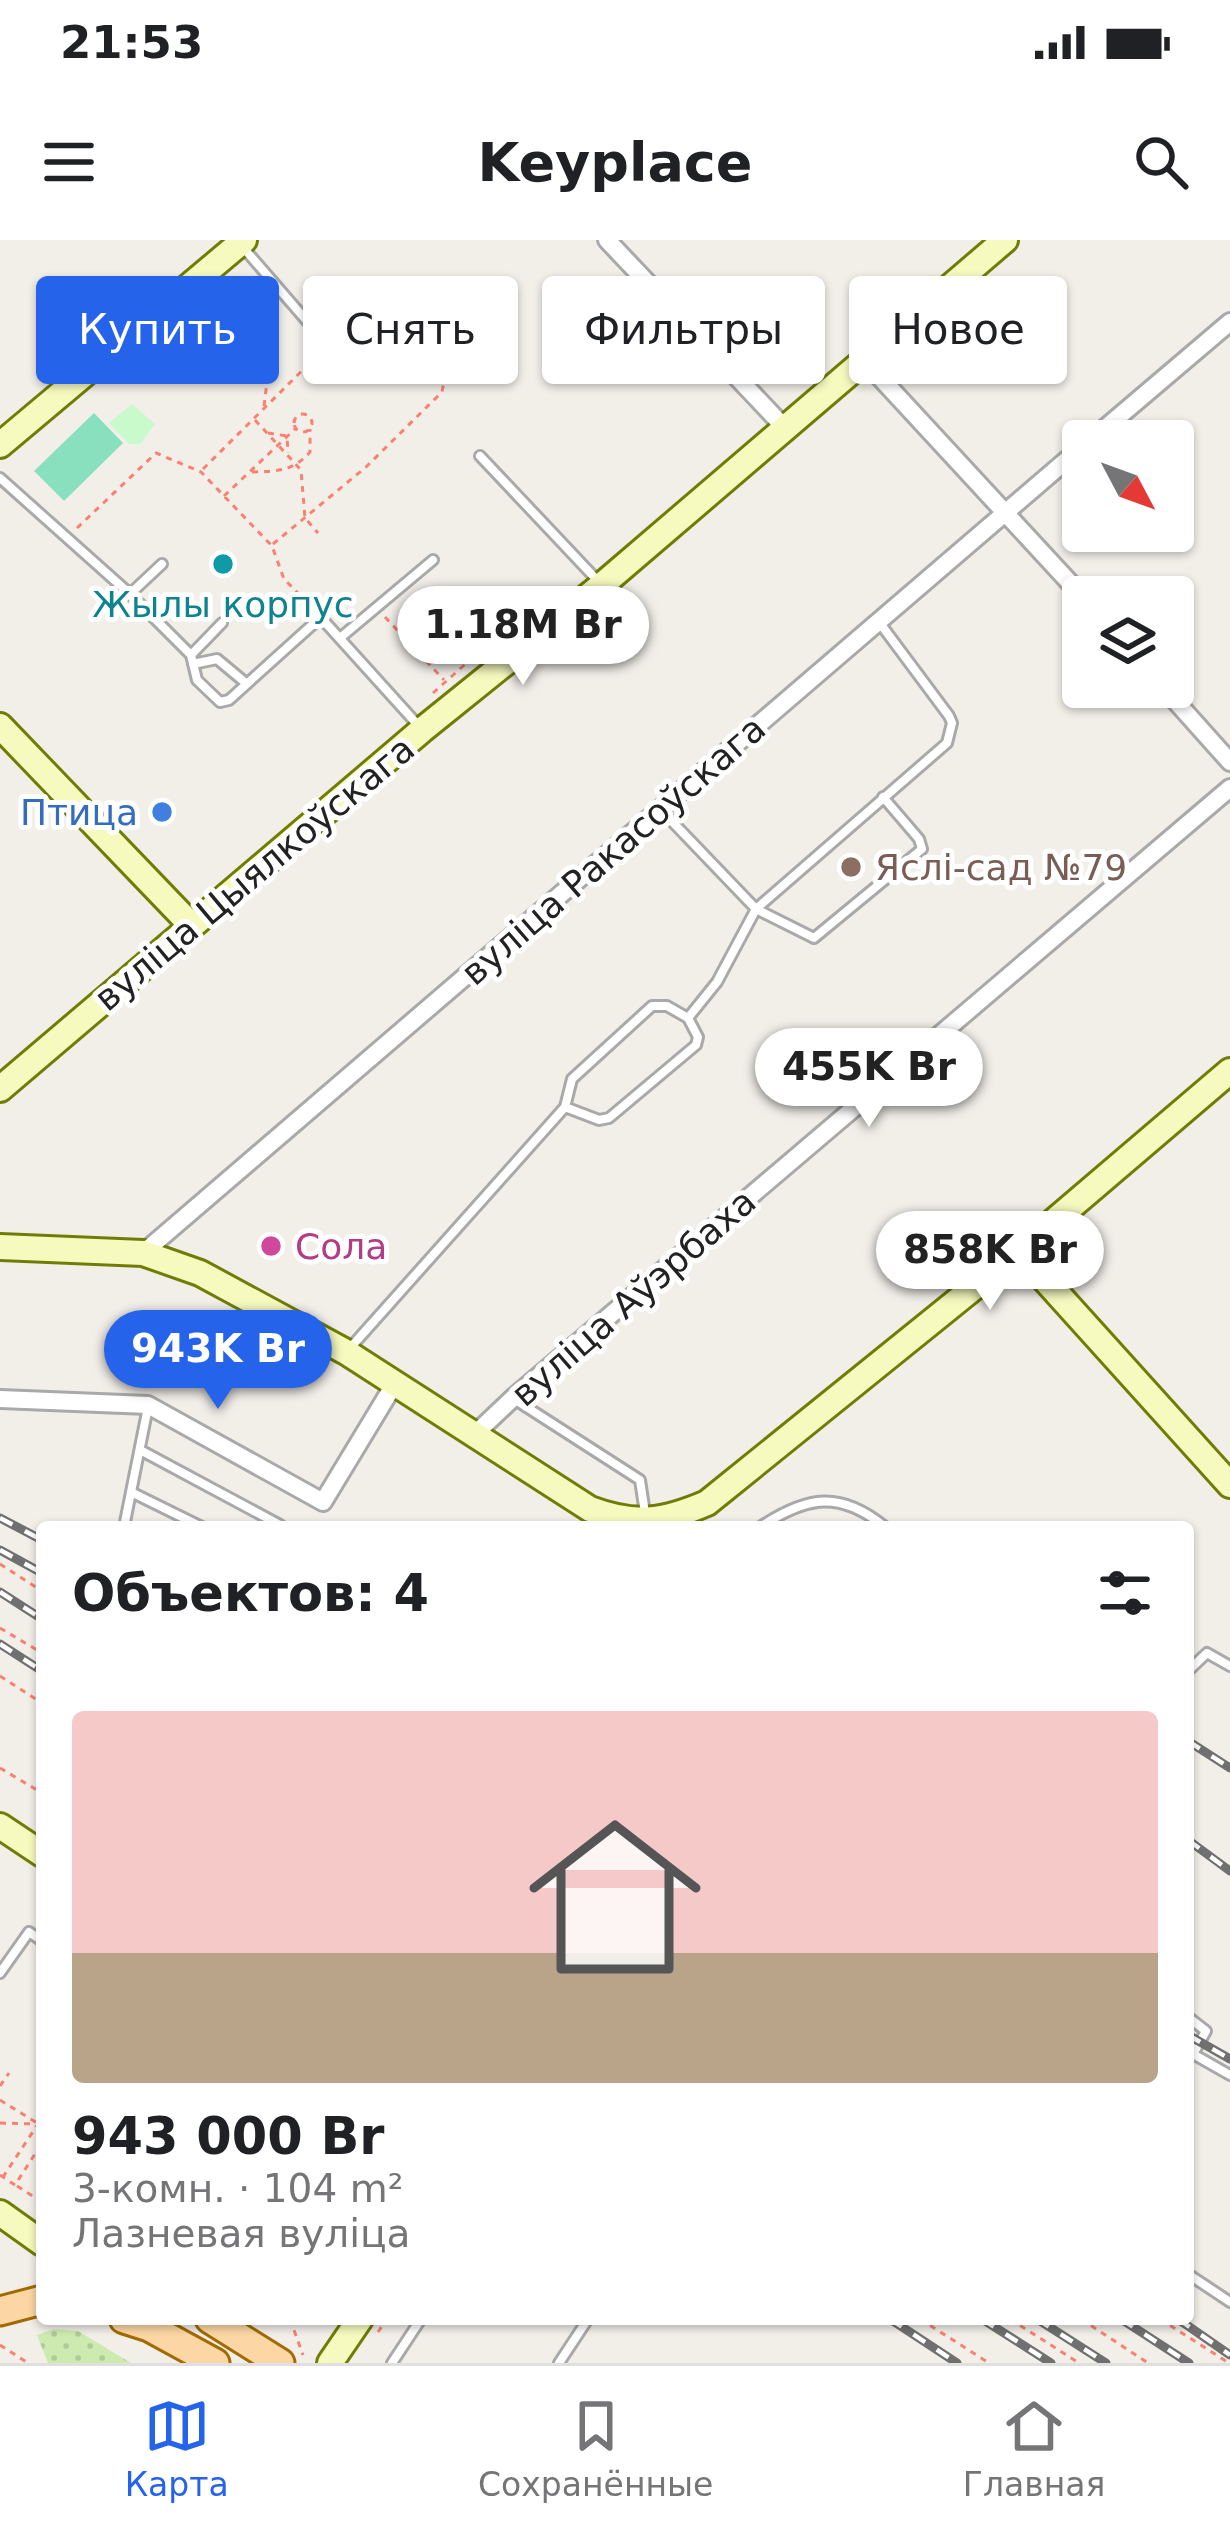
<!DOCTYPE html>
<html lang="ru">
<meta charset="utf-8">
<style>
:root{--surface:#fff;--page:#f2f2f2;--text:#202124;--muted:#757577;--line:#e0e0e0;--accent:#2563eb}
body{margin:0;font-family:"DejaVu Sans",sans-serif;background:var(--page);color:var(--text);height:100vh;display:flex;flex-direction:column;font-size:45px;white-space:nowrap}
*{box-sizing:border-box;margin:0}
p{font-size:39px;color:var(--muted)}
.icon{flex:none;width:66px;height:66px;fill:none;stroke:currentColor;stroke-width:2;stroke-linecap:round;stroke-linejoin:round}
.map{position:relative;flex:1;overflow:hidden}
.panel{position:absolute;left:36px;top:1281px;width:1158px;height:804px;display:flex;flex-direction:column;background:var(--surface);border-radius:12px;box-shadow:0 3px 9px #0004}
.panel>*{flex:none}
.top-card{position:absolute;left:36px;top:36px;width:1158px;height:108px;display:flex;gap:24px}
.needle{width:78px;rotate:131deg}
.tools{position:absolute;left:1062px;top:180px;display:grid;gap:24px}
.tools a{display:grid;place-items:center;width:132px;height:132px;border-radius:12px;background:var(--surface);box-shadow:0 3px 9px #0004;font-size:60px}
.price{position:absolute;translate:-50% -102px;padding:0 27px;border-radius:42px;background:#fff;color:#222;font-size:39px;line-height:78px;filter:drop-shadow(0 3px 6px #0008)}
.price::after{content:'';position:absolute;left:50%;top:72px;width:36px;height:27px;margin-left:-18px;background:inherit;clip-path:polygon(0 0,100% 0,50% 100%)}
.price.current{background:var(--accent);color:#fff}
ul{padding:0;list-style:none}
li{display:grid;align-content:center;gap:24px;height:636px;padding:0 36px}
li+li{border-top:3px solid var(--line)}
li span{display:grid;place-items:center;height:372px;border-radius:12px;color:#555}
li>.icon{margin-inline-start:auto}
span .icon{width:216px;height:216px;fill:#fffc;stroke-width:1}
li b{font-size:51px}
h2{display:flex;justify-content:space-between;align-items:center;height:144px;padding:0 36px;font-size:51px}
.pill{padding:0 42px;border-radius:12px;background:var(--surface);box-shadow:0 3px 9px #0004;font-size:42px;line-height:108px}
.pill.current{background:var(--accent);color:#fff}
.status{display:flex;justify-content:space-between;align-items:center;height:84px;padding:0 60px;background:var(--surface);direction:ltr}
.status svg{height:33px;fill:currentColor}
header{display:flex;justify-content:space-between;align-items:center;height:156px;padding:0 36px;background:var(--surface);font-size:54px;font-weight:600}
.menu{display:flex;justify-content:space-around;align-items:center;height:168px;border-top:3px solid var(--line);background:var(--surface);font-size:33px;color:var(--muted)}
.menu a{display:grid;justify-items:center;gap:6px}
.menu .current{color:var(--accent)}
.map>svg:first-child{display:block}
.grass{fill:url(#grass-dots)}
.park{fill:#c8facc}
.pitch{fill:#88e0be}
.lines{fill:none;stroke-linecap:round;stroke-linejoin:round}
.lane-casing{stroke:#a9a9a9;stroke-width:14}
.street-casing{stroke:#a9a9a9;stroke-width:22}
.secondary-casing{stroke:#707d05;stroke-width:30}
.primary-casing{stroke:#a06b00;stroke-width:33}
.path{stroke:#fa8072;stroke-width:3;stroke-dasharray:6 6;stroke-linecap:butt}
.lane{stroke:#fff;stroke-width:8}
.street{stroke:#fff;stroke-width:16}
.secondary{stroke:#f7fabf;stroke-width:24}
.primary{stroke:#fcd6a4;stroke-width:27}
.rail-casing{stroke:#707070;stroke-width:9}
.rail{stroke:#fff;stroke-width:4.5;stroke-dasharray:14;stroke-linecap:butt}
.culture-dot{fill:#0f9aa8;stroke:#fff;stroke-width:4.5}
.shop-dot{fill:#3f7fe0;stroke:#fff;stroke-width:4.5}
.education-dot{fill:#8d6e63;stroke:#fff;stroke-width:4.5}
.hotel-dot{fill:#d1479c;stroke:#fff;stroke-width:4.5}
.labels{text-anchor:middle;stroke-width:10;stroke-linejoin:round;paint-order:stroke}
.culture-label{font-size:36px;fill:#0d838f;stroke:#fff}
.shop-label{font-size:36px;fill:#366cbe;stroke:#fff;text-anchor:end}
.street-label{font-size:36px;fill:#222;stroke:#fff}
.education-label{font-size:36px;fill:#785e54;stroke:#fff;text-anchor:start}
.hotel-label{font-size:36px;fill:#b23c85;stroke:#fff;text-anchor:start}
</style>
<div class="status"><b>21:53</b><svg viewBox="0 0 49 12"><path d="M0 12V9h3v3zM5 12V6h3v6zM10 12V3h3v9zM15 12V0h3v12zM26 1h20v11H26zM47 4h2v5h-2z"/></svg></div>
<header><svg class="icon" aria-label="menu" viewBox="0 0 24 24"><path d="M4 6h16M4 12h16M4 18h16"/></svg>Keyplace<svg class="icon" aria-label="search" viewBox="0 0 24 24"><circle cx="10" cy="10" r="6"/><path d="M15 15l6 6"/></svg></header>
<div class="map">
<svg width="1230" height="2123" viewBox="0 0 1230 2123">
<defs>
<pattern id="grass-dots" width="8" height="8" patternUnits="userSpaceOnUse" patternTransform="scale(3)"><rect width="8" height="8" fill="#cdebb0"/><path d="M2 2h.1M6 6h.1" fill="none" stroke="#b0c997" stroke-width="1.8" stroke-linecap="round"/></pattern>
</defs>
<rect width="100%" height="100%" fill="#f2efe9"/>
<!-- grass -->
<path class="grass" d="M 54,2089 L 78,2091 L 131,2123 L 48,2123 L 37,2095 Z"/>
<!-- park -->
<path class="park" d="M 132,164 L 155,184 L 140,204 L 129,204 L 109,183 Z"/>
<!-- pitch -->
<path class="pitch" d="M 94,173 L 123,203 L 64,261 L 34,231 Z"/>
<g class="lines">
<!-- lane casing -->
<g class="lane-casing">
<path id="lane" d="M 241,5 L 312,87
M 480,216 L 597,340
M 0,238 L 130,354 L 191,415 L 197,440 L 220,462 L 229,460 L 321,377
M 130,354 L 162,324
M 305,360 L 417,484
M 340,398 L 433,320
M 191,415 L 222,383
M 193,424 L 217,419 L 247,444
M 662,571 L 756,669 L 814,698 L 922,609 L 919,599 L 883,557
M 565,867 L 599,880 L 609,878 L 696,805 L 698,797 L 688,778
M 351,1107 L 565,867 L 572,839 L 652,766 L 667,766 L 688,778 L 717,742 L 756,669 L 947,503 L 952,483 L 949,476 L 879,382
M 514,1159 L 640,1240 L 645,1273
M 142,1211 L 280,1285
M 131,1252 L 202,1287
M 124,1287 L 148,1167
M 760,1287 C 807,1256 840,1250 885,1287
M 1188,1431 L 1207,1413 L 1230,1426
M 0,1733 L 29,1692 L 42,1701
M 1188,1777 L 1206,1791 L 1193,1814 L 1188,1812
M 1193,1814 L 1230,1835
M 1188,2034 L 1230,2062
M 392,2123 L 421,2079
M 559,2123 L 588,2079"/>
</g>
<!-- street casing -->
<g class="street-casing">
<path id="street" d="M 607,0 L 784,187
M 864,120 L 1083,357
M 1090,201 L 1230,82
M 1163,447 L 1230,522
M 143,1013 L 1083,206
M 0,1159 L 148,1165 L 323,1262 L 395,1143
M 475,1194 L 513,1158 L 1230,548"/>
</g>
<!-- secondary casing -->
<g class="secondary-casing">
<path id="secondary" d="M 0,205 L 244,0
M 0,486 L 192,686
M 0,849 L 422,490 L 602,345 L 1005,0
M 0,1007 L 143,1013 L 200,1033 L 346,1112 L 590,1269 C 635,1286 663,1282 707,1263 L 1019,1011 L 1230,831
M 1019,1011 L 1230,1245
M 0,1586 L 42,1614
M 0,1973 L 42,2003
M 330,2123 L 360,2079"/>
</g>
<!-- primary casing -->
<g class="primary-casing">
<path id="primary" d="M 0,2071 L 42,2060
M 124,2079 L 149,2087 L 215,2123
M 210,2079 L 280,2123"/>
</g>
<!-- path -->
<path class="path" d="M 264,166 L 274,86
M294 183a9 9 0 1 1 18 0a9 9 0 1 1-18 0Z
M 255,180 L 301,230 L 305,278 L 318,293
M 268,193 L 287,196 L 288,213
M 203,229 L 351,82 C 394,73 416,104 445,131
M 252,232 C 277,231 292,232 310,212 L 310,189
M 224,256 L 295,189
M 77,288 L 156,213 L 201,232 L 272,306 L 284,339 L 298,353
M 273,304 L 366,227 L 442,152 L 449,113 L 450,66
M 385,377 L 444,440
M 433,453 L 490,402
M 306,1287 L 312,1278
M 0,1324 L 42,1351
M 0,1388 L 42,1413
M 0,1436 L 42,1463
M 0,1528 L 42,1553
M 0,1846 L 9,1833
M 0,1860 L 42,1886
M 0,1883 L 38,1884 L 3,1937
M 0,1935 L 15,1945 L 42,1903
M 17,1946 L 42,1962
M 290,2079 L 303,2115
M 920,2079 L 989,2123
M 1010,2079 L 1079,2123
M 1081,2079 L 1148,2123
M 1160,2079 L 1229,2123
M 378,2092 L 387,2079
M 0,2105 L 28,2123"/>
<!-- lane -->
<use href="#lane" class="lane"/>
<!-- street -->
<use href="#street" class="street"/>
<!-- secondary -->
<use href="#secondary" class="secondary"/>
<!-- primary -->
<use href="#primary" class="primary"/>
<!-- rail casing -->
<g class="rail-casing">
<path id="rail" d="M 0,1278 L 42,1300
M 0,1310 L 42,1333
M 0,1352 L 42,1379
M 0,1404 L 42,1431
M 1188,1501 L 1230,1528
M 1188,1600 L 1230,1631
M 1188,1795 L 1230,1819
M 890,2079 L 957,2123
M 982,2079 L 1051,2123
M 1037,2079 L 1106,2123
M 1121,2079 L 1189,2123
M 1178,2079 L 1230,2115"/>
</g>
<!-- rail -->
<use href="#rail" class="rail"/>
</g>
<!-- markers -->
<circle class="culture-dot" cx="223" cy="324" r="12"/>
<circle class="shop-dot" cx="162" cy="572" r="12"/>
<circle class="education-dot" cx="851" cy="627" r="12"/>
<circle class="hotel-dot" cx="271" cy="1006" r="12"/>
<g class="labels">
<!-- culture labels -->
<g class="culture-label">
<text x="223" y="377">Жылы корпус</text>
</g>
<!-- shop labels -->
<g class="shop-label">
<text x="138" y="585">Птица</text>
</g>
<!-- street labels -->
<g class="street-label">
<text transform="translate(613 610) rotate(-41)" y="13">вуліца Ракасоўскага</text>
<text transform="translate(254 633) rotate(-40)" y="13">вуліца Цыялкоўскага</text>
<text transform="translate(633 1057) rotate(-41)" y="13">вуліца Аўэрбаха</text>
</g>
<!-- education labels -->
<g class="education-label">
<text x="875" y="640">Яслі-сад №79</text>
</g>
<!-- hotel labels -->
<g class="hotel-label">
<text x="295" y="1019">Сола</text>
</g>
</g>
</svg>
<div class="tools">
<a><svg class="needle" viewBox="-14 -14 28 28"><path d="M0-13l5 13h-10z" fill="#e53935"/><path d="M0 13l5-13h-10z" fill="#757577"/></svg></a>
<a><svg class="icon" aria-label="layers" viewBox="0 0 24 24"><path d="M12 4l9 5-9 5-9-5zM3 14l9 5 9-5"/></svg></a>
</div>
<b class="price" style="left:523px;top:448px">1.18M Br</b>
<b class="price" style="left:869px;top:890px">455K Br</b>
<b class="price" style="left:990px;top:1073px">858K Br</b>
<b class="price current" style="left:218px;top:1172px">943K Br</b>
<div class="top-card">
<a class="pill current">Купить</a>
<a class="pill">Снять</a>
<a class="pill">Фильтры</a>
<a class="pill">Новое</a>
</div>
<section class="panel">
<h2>Объектов: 4<svg class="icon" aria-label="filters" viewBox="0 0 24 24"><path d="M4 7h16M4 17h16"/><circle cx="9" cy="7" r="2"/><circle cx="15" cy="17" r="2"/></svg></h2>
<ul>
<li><span style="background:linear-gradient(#f6c9c9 65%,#b9a48a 0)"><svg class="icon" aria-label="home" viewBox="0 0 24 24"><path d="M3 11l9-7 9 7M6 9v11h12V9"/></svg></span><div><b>943 000 Br</b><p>3-комн. · 104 m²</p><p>Лазневая вуліца</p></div></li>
</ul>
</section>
</div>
<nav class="menu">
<a class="current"><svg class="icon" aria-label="map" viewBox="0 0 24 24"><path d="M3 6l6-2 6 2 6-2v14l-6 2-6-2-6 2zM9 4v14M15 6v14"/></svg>Карта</a>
<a><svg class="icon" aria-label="saved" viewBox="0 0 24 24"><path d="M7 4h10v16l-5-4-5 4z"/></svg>Сохранённые</a>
<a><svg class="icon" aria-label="home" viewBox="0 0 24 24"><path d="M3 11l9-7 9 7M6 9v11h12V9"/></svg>Главная</a>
</nav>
